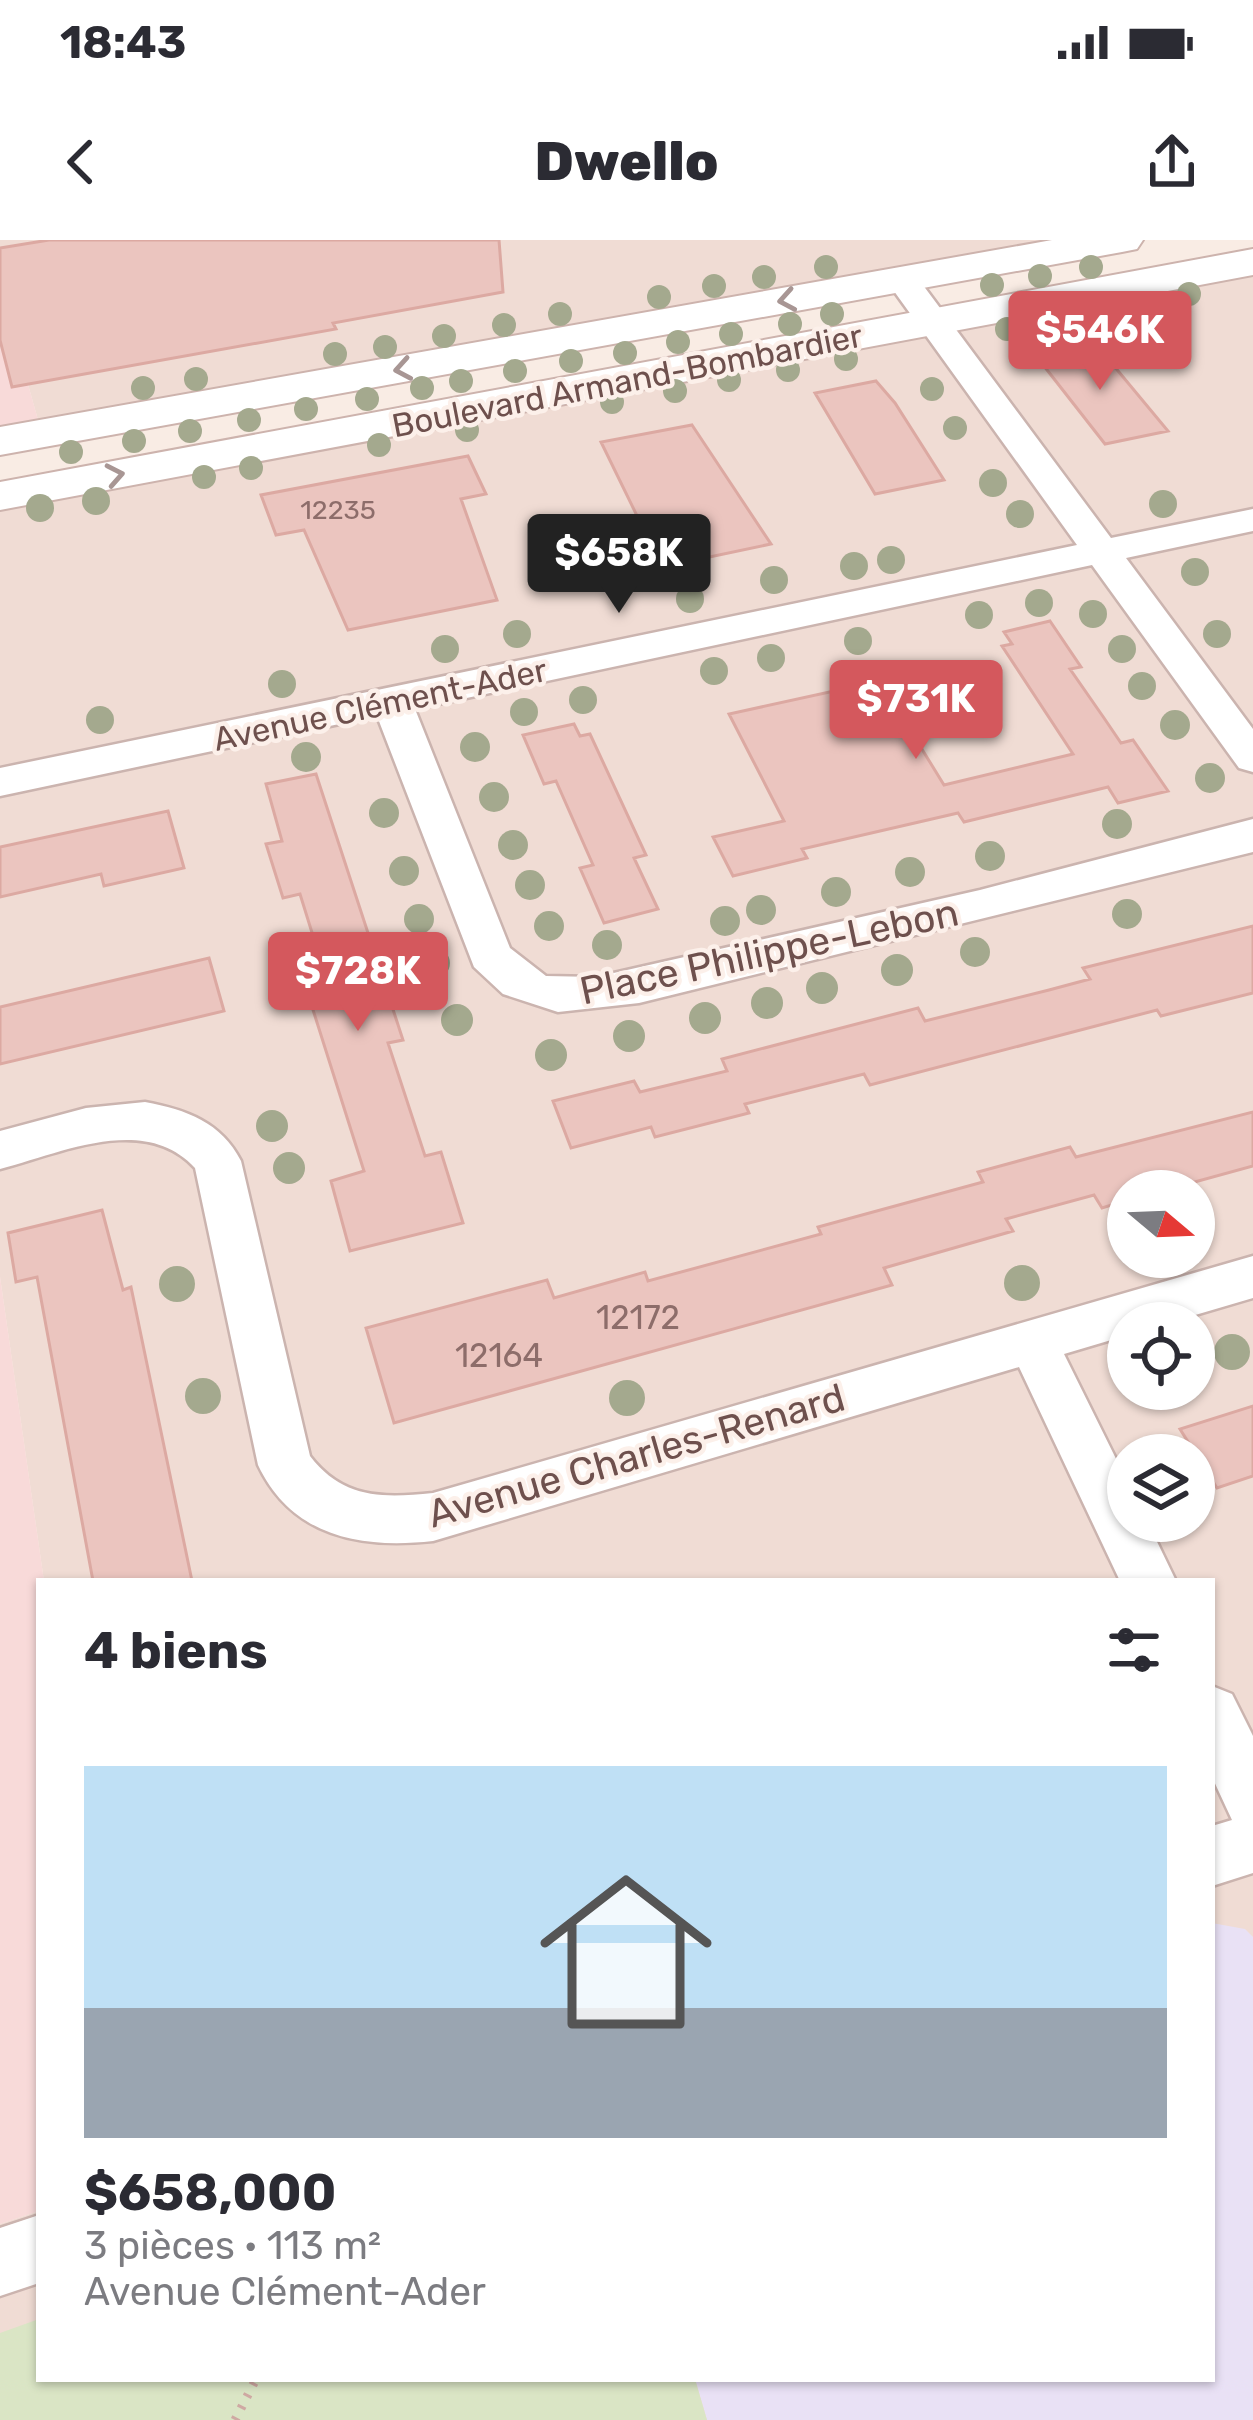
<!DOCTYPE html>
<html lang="fr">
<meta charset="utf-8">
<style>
:root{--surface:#fff;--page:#f7f7f7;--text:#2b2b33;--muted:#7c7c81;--line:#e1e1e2;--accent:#d4585d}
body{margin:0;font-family:Rubik,sans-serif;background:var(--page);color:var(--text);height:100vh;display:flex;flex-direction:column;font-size:45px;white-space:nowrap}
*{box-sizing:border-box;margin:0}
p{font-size:39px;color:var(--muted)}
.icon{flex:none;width:66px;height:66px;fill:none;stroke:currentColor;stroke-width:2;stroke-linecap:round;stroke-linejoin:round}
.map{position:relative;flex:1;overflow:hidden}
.details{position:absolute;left:36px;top:1338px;width:1179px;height:804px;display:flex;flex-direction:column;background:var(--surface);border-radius:0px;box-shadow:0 3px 9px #0004}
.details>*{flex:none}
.needle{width:78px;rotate:109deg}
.buttons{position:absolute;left:1107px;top:930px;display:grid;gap:24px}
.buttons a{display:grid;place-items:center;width:108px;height:108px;border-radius:50%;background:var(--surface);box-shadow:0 3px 9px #0004;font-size:60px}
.price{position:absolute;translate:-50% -102px;padding:0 27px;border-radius:12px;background:var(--accent);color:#fff;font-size:39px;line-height:78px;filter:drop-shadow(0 3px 6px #0008)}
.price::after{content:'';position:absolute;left:50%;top:72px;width:36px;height:27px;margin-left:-18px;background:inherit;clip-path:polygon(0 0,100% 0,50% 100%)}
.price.active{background:#222;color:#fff}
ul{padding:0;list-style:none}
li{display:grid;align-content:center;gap:24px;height:636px;padding:0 48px}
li+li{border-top:3px solid var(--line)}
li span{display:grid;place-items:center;height:372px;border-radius:0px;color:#555}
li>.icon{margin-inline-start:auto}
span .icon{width:216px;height:216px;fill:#fffc;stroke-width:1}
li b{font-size:51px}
h2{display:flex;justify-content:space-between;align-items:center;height:144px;padding:0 48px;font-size:51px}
.status{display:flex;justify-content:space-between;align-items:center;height:84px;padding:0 60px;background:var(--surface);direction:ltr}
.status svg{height:33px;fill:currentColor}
header{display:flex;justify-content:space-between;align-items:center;height:156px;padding:0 48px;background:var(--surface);font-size:54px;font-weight:800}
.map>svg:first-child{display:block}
.residential{fill:#f0dcd4;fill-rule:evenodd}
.commercial{fill:#f8dad9}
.education{fill:#e9e1f5}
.green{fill:#dae5c5}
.building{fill:#ebc5bf;stroke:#dca9a2;stroke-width:3}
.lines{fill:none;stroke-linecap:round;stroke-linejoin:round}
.street-casing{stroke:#cbb4af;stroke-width:5}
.secondary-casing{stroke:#cdb3ad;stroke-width:4}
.path{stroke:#cfa9a3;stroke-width:9;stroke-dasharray:3 10;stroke-linecap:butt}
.street{fill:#fff;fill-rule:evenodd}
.secondary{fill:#fff;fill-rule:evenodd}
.tree{fill:#a4a98e}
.oneway{stroke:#a89694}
.labels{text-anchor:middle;stroke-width:9;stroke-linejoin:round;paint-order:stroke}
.far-number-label{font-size:27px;fill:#8d6d6a}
.far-street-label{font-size:33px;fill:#6e504d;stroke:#fcf0ea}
.number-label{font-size:33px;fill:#8d6d6a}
.street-label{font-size:39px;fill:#6e504d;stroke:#fcf0ea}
</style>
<div class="status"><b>18:43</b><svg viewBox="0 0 49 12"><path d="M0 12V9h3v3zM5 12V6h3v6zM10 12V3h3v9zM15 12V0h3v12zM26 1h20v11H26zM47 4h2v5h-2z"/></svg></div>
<header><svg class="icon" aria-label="back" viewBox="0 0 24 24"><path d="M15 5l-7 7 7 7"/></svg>Dwello<svg class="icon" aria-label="share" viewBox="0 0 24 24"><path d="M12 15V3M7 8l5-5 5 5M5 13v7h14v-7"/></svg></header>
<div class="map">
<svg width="1253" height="2180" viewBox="0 0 1253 2180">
<rect width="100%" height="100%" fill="#f9ece4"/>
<!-- residential -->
<path class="residential" d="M 0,0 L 1092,0 L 42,194 L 0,45 Z
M 1253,22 L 1253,2180 L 0,2180 L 0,1984 L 39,1971 L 39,2139 L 1212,2139 L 1212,1341 L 44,1341 L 0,1037 L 0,260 ZM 1128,951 L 1194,951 L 1194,1017 L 1128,1017 ZM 1128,1083 L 1194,1083 L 1194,1149 L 1128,1149 ZM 1128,1215 L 1194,1215 L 1194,1281 L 1128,1281 Z"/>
<!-- commercial -->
<path class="commercial" d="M 0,45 L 42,194 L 0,201 Z
M 0,1037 L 44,1341 L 39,1341 L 39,1971 L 0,1984 Z"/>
<!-- education -->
<path class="education" d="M 1212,1683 L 1245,1689 L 1253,1697 L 1253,2180 L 707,2180 L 695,2139 L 1212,2139 Z"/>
<!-- green -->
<path class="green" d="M 39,2079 L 39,2139 L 695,2139 L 707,2180 L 0,2180 L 0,2093 Z"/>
<!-- building -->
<path class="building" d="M 49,0 L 499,0 L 503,52 L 333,83 L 336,89 L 12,147 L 0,100 L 0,8 Z
M 1094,102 L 1168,191 L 1105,204 L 1033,112 Z
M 876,141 L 895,163 L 944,240 L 875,254 L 815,153 Z
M 692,185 L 771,304 L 662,327 L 601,202 Z
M 468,216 L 486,254 L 461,259 L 497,360 L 348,390 L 304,290 L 276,295 L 261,255 Z
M 1050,381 L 1081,427 L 1070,429 L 1104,478 L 1121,503 L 1133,500 L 1168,551 L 1118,563 L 1108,547 L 964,582 L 958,573 L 802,609 L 807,618 L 733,636 L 713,597 L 784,581 L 729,474 L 880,441 L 944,545 L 1073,514 L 1002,406 L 1012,404 L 1004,392 Z
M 574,484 L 580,496 L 590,494 L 646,615 L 634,618 L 658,669 L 604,683 L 580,628 L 593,625 L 556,541 L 544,544 L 523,495 Z
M 316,534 L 403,800 L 388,803 L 425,916 L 441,912 L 463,983 L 350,1011 L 331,941 L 364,931 L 308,754 L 326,750 L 328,744 L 300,654 L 283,658 L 266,604 L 282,601 L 266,544 Z
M 168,571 L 184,628 L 104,646 L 101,634 L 0,657 L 0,607 Z
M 1253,686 L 1253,753 L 1161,776 L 1157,770 L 870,845 L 864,834 L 745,864 L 749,873 L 655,897 L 651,887 L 571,908 L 553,861 L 634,841 L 640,852 L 727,831 L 722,819 L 918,768 L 925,781 L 1049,750 L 1090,739 L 1083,728 Z
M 209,718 L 224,771 L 0,824 L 0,767 Z
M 1253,872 L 1253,926 L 1162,951 L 1128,951 L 1128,960 L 1102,968 L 1094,955 L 1006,979 L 1013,991 L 884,1028 L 892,1045 L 394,1183 L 366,1088 L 547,1040 L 554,1058 L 645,1032 L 648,1041 L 821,994 L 818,987 L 983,942 L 978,932 L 1070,907 L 1076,917 Z
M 102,970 L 123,1050 L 131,1047 L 192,1341 L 93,1341 L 37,1037 L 16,1042 L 8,993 Z
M 1253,1166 L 1253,1236 L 1217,1248 L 1180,1189 Z"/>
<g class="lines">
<!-- street casing -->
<g class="street-casing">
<path id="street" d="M 902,30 L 914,33 L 1111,298 L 1253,269 L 1253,291 L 1126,318 L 1253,489 L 1253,532 L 1239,528 L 1092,325 L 415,469 L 510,708 L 546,736 L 596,737 L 980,650 L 1253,579 L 1253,612 L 639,763 L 558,772 L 503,754 L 474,727 L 377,476 L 0,556 L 0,528 L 1077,305 L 886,40 Z
M 145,862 C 187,870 221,882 241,921 L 310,1216 C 343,1259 382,1258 433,1253 L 1253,1016 L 1253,1058 L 1168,1083 L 1128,1083 L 1128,1095 L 1064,1114 L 1128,1243 L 1128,1281 L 1147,1281 L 1176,1341 L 1120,1341 L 1019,1127 L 433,1301 C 361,1309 292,1297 258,1225 L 195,928 C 145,873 61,913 0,929 L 0,891 L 86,868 Z
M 1212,1446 L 1232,1454 L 1253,1496 L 1253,1633 L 1212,1646 L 1212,1586 L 1232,1580 L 1212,1537 Z
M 39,1975 L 39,2043 L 0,2056 L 0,1988 Z"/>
</g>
<!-- secondary casing -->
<g class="secondary-casing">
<path id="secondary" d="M 1052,0 L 1143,0 L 1137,9 L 1122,12 L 0,215 L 0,187 Z
M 1253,9 L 1253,35 L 0,270 L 0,242 Z"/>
</g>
<!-- path -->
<path class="path" d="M 235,2180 L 256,2139"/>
<!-- street -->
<use href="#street" class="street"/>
<!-- secondary -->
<use href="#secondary" class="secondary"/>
</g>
<!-- trees -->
<g class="tree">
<circle cx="826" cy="27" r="12"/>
<circle cx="1091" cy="27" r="12"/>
<circle cx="1040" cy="36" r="12"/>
<circle cx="764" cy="37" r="12"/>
<circle cx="992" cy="45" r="12"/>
<circle cx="714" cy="46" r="12"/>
<circle cx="1189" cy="54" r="12"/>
<circle cx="659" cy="57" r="12"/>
<circle cx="1121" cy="70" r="12"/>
<circle cx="560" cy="74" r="12"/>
<circle cx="832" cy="74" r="12"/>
<circle cx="1072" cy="77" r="12"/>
<circle cx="790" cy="84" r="12"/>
<circle cx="504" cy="85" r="12"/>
<circle cx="1007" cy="89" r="12"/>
<circle cx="731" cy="94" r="12"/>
<circle cx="444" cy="96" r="12"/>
<circle cx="678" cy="102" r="12"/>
<circle cx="385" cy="107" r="12"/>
<circle cx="625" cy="113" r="12"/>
<circle cx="335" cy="114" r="12"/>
<circle cx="846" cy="119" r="12"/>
<circle cx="571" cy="121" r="12"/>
<circle cx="788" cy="130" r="12"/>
<circle cx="515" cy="131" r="12"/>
<circle cx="196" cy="139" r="12"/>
<circle cx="729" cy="140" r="12"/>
<circle cx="461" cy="141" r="12"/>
<circle cx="143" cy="148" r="12"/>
<circle cx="422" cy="148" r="12"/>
<circle cx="932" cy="149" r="12"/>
<circle cx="675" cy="151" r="12"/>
<circle cx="367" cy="159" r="12"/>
<circle cx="612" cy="162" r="12"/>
<circle cx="306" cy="169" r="12"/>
<circle cx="249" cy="180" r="12"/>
<circle cx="955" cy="188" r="12"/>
<circle cx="467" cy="190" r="12"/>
<circle cx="190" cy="191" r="12"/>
<circle cx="134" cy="201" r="12"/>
<circle cx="379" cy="205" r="12"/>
<circle cx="71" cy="212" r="12"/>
<circle cx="251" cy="228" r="12"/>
<circle cx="204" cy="237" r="12"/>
<circle cx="993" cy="243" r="14"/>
<circle cx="96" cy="261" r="14"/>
<circle cx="1163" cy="264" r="14"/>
<circle cx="40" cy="268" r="14"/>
<circle cx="1020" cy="274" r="14"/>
<circle cx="891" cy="320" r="14"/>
<circle cx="854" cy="326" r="14"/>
<circle cx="1195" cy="332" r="14"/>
<circle cx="774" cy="340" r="14"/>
<circle cx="690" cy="359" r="14"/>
<circle cx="1039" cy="363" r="14"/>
<circle cx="1093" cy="374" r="14"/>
<circle cx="979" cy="375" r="14"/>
<circle cx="517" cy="394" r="14"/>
<circle cx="1217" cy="394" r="14"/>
<circle cx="858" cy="401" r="14"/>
<circle cx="445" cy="409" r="14"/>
<circle cx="1122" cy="409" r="14"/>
<circle cx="771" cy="418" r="14"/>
<circle cx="714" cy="431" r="14"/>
<circle cx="282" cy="444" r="14"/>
<circle cx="1142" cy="446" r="14"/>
<circle cx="583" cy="460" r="14"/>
<circle cx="524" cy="472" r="14"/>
<circle cx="100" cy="480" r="14"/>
<circle cx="1175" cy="485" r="15"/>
<circle cx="475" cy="507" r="15"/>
<circle cx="306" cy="517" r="15"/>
<circle cx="1210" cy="538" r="15"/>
<circle cx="494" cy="557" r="15"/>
<circle cx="384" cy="573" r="15"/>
<circle cx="1117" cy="584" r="15"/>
<circle cx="513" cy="605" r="15"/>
<circle cx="990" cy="616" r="15"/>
<circle cx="404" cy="631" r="15"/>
<circle cx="910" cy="632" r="15"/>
<circle cx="530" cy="645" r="15"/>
<circle cx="836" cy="652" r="15"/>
<circle cx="761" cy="670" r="15"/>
<circle cx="1127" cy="674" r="15"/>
<circle cx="419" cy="679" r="15"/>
<circle cx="725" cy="681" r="15"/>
<circle cx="549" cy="686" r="15"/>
<circle cx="607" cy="705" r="15"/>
<circle cx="975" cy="712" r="15"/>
<circle cx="435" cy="723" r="15"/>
<circle cx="897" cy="730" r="16"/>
<circle cx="822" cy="748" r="16"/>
<circle cx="767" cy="763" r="16"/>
<circle cx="705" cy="778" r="16"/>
<circle cx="457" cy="780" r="16"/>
<circle cx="629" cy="796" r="16"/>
<circle cx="551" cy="815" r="16"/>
<circle cx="272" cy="886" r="16"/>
<circle cx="289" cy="928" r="16"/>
<circle cx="1022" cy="1043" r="18"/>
<circle cx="177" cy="1044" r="18"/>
<circle cx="1232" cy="1112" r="18"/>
<circle cx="203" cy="1156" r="18"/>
<circle cx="627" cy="1158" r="18"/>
</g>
<!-- one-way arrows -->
<defs><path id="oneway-chevron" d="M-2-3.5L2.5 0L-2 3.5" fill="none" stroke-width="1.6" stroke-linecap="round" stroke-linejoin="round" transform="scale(3)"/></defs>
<g class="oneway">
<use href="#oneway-chevron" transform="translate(787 60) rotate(170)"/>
<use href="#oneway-chevron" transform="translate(403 129) rotate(170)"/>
<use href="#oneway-chevron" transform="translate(115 235) rotate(-11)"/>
</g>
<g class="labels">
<!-- far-number labels -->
<g class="far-number-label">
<text x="338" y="279">12235</text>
</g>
<!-- far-street labels -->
<g class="far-street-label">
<text transform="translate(627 140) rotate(-11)" y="12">Boulevard Armand-Bombardier</text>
<text transform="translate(380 464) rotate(-12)" y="12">Avenue Clément-Ader</text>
</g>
<!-- number labels -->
<g class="number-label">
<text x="638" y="1089">12172</text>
<text x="499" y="1127">12164</text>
</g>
<!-- street labels -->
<g class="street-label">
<text transform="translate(769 711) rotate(-12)" y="14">Place Philippe-Lebon</text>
<text transform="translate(636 1215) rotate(-16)" y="14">Avenue Charles-Renard</text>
</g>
</g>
</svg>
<div class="buttons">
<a><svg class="needle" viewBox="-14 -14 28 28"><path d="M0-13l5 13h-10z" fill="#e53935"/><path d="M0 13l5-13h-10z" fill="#7c7c81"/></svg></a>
<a><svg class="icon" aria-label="locate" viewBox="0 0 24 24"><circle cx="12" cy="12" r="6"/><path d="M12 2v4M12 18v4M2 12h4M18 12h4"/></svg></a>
<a><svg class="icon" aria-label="layers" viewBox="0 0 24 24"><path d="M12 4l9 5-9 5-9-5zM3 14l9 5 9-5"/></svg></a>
</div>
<b class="price" style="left:1100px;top:153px">$546K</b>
<b class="price active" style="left:619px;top:376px">$658K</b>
<b class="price" style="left:916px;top:522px">$731K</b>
<b class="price" style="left:358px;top:794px">$728K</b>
<section class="details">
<h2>4 biens<svg class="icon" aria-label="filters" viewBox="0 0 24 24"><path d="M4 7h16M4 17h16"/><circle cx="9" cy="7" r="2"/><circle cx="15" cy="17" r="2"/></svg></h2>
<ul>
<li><span style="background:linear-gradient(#bfe0f5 65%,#9aa5b1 0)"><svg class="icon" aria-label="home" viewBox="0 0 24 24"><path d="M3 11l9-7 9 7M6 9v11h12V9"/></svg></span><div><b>$658,000</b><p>3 pièces · 113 m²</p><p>Avenue Clément-Ader</p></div></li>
</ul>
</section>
</div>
